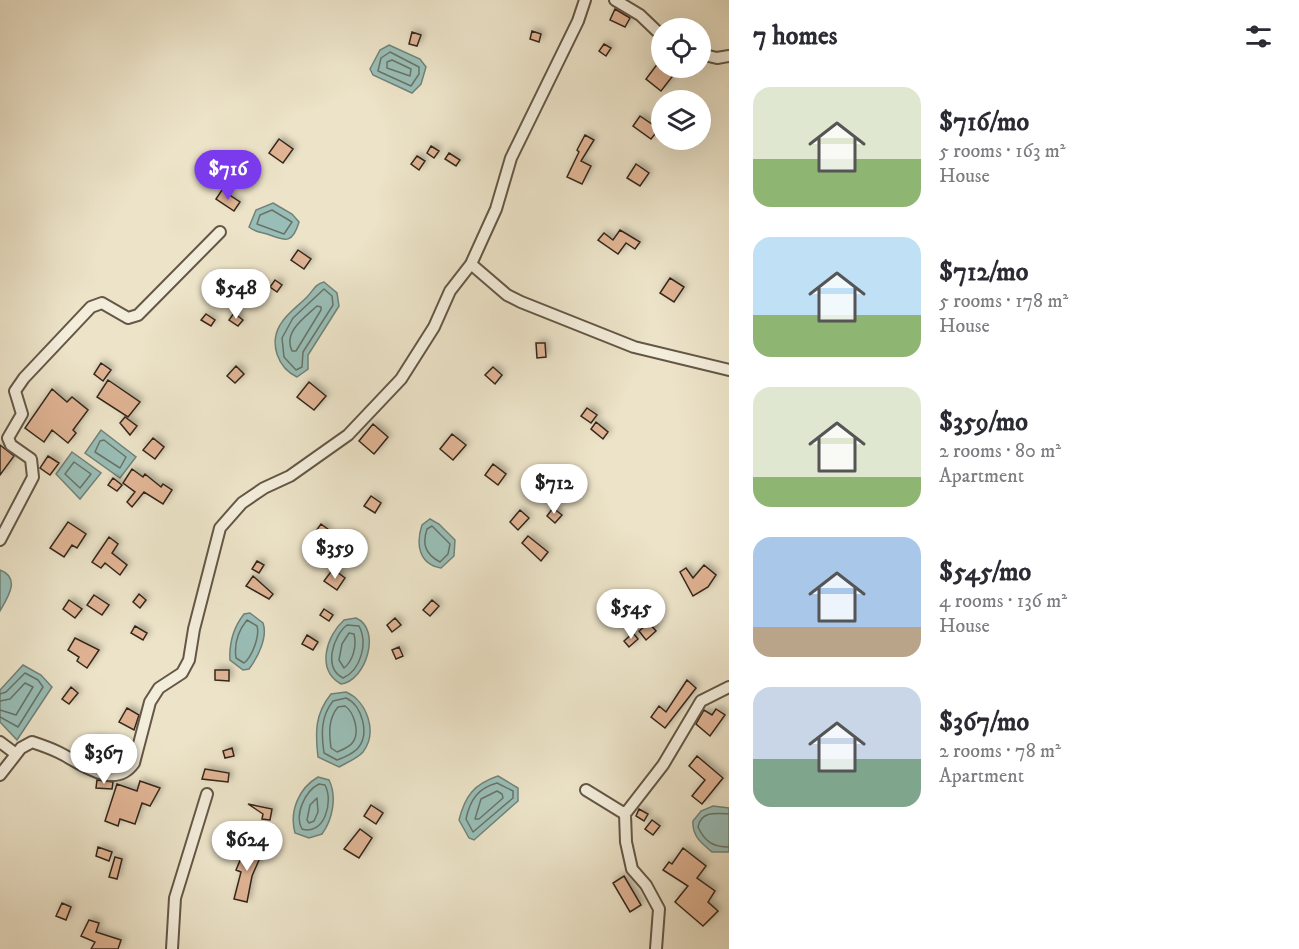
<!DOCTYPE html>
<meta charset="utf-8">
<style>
:root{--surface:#fff;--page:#f2f2f3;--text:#2b2b33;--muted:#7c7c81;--accent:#7c3aed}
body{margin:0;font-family:"IM FELL DW Pica",serif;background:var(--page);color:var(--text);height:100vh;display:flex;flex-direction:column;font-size:22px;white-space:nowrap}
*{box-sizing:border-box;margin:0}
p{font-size:20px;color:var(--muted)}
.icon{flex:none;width:33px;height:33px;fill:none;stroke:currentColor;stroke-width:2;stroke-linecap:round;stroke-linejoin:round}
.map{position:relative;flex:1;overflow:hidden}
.panel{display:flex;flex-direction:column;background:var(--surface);width:570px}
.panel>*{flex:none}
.controls{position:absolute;left:651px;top:18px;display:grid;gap:12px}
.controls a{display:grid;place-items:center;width:60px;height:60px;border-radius:50%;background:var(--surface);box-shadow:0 6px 24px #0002;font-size:30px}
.price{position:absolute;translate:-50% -51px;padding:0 14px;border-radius:21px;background:#fff;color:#222;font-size:20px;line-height:39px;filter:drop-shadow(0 2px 3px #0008)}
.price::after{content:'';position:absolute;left:50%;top:36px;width:18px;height:14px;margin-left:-9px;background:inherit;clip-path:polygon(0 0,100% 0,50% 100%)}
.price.on{background:var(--accent);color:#fff}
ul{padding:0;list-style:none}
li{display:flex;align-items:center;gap:18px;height:150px;padding:0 24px}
li span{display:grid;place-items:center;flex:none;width:168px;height:120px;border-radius:18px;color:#555}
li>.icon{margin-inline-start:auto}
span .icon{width:72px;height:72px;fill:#fffc;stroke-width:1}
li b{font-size:26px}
h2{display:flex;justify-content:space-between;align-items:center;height:72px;padding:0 24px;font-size:26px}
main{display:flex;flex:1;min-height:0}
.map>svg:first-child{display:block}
.water{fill:#99beb7;stroke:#718278;stroke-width:1.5}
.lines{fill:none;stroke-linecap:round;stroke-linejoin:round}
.shore{stroke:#687368;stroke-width:1.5}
.building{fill:#dfb393;stroke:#36281a;stroke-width:1.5;filter:url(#shadow)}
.street-casing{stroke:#645746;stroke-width:14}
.street{stroke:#f3eddb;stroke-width:10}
</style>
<main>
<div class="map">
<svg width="729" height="949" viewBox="0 0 729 949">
<defs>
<filter id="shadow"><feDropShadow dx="3" dy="-3" stdDeviation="3" flood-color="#0004"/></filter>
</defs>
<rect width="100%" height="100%" fill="#ece3c8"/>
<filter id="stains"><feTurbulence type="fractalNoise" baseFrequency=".00333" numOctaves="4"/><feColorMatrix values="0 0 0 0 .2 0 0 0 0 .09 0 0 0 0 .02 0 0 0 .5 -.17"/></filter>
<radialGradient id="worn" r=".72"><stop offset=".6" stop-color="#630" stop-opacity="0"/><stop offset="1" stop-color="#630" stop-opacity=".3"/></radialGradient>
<!-- water -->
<path class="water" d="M 389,45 L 420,59 L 426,67 L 421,84 L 412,93 L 373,75 L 370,69 L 380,50 Z
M 273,203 L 292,214 L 299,222 C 292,246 284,240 267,234 C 260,232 255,232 249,227 L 256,210 Z
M 324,282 L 337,293 L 339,306 L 308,355 L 308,369 L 297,377 C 278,368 269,344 280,325 C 286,314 298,306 307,297 C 313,291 315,284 324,282 Z
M 101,430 L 136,457 L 120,478 L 85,453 Z
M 72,452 L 101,473 L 80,499 L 56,474 Z
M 430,519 L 439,524 L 455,540 L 454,556 L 441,568 C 418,564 416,543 422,525 Z
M 0,570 C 21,578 8,597 0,611 Z
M 250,613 L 263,623 C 268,637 258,657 249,669 L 243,670 L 230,660 C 229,642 233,628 244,614 Z
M 356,618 C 382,629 366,681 341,684 C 316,670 326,636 344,620 Z
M 23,665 L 41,675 L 52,687 L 17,740 L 0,722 L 0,690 Z
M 346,692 C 367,701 378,732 363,752 C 358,758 346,763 339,767 L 318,757 C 315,732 315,714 331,694 Z
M 498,776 L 518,788 L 518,801 L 474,840 L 469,838 L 459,820 C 465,796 474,784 498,776 Z
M 318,777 L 329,780 C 337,796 333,819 322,834 L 309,838 L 295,833 C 289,811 299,788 318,777 Z
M 713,806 L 729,808 L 729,852 L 712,852 C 701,843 692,836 693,821 L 701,811 Z"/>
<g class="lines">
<!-- shore -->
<path class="shore" d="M 390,52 L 419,67 L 419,74 L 411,86 L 378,71 L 381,58 Z
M 392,60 L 411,69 L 410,76 L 387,68 L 387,62 Z
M 272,210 L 292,222 L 284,234 L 257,224 L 260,215 Z
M 324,289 L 332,296 L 333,305 L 303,352 L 302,367 L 296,370 L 284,357 L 282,338 L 293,318 Z
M 317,306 L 321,307 L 321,310 L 296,351 L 292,351 C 283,332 304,318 317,306 Z
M 104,440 L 126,457 L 120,468 L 95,452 L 100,441 Z
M 74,462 L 91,474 L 80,488 L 65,474 Z
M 432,526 L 450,544 L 448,554 L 440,562 C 425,554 422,544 427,529 Z
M 247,620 L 257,626 C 260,636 252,657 244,663 L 236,658 C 234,644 238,631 247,620 Z
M 347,625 L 359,626 C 368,643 361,670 343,678 C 323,668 333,636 347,625 Z
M 349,633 L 354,634 C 357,646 353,661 344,668 L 339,660 L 342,644 Z
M 0,694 L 6,692 L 25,673 L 38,680 L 43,687 L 18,727 L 0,717
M 346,698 C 362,705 370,734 358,748 C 354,753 343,758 337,760 L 324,753 C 321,733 321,716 333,701 Z
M 0,701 L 10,699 L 25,683 L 33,687 L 16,715 L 0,710
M 345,706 C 354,712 360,732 353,742 C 350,747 342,750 337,752 L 331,748 C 329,733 328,719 338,707 Z
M 497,783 L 513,791 L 513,798 L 473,832 L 466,819 C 470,800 478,788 497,783 Z
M 319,784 L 325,785 C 334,802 324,836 302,829 C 294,815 305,791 319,784 Z
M 497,791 L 502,794 L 503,798 L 479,819 L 475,819 L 481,799 Z
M 317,798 L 318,812 L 314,821 L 309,823 L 307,820 L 310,805 Z
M 729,814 C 716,813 701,811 698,827 C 705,842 713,847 729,847"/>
</g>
<!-- building -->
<path class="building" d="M 615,9 L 630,18 L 625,27 L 610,20 Z
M 532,31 L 541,34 L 539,42 L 530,39 Z
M 412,32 L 421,35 L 417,46 L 409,44 Z
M 604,44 L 611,48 L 606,56 L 599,51 Z
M 662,58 L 662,68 L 668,68 L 675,73 L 661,91 L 646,79 Z
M 640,116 L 659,129 L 651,139 L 633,126 Z
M 585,135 L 594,140 L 581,161 L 591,166 L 582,184 L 567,177 L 579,152 L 577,150 Z
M 279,139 L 293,149 L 283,163 L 269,153 Z
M 431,146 L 439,151 L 434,158 L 427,153 Z
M 449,153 L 460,160 L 456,166 L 445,159 Z
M 417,156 L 425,161 L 419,170 L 411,164 Z
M 636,164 L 649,173 L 640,186 L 627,178 Z
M 222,190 L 240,202 L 234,211 L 216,199 Z
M 620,230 L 640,242 L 635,249 L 626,243 L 618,254 L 598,240 L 604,233 L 613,240 Z
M 298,250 L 311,259 L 304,269 L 291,260 Z
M 670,278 L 684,287 L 674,302 L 660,293 Z
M 275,280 L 282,285 L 277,292 L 270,287 Z
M 234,313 L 243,320 L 238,326 L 229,320 Z
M 206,314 L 215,320 L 211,326 L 201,320 Z
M 536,343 L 545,343 L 546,357 L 537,358 Z
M 101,363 L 111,370 L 103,381 L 94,374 Z
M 236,366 L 244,374 L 235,383 L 227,376 Z
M 493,367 L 502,375 L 495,384 L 485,375 Z
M 108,380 L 140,402 L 128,417 L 97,397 Z
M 309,382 L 326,396 L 314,410 L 297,397 Z
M 52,389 L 67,402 L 72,397 L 88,410 L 73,430 L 76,433 L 68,443 L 52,430 L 44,442 L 25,428 Z
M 587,408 L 597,415 L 591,423 L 581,416 Z
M 125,417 L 137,426 L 130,435 L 120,423 Z
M 596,422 L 608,432 L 603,439 L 591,429 Z
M 373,424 L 388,437 L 374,454 L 359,441 Z
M 452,434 L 466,445 L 453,460 L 440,449 Z
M 153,438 L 164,447 L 155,459 L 143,450 Z
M 0,445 L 14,456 L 0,475 Z
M 48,456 L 59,463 L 50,475 L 40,468 Z
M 493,464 L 506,474 L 498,485 L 485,475 Z
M 132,469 L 143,477 L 145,474 L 161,487 L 163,484 L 172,490 L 163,504 L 144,492 L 132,507 L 127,502 L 135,492 L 123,483 Z
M 113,478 L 122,485 L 117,491 L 108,485 Z
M 371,496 L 381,503 L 375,513 L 364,506 Z
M 553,508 L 562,515 L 555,523 L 547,516 Z
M 520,510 L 529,518 L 518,530 L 510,522 Z
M 68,522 L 86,534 L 77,548 L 72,545 L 64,557 L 50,548 Z
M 321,524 L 329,530 L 321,541 L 313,535 Z
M 349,533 L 363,543 L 357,551 L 343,541 Z
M 528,536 L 548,552 L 541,561 L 522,543 Z
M 109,537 L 118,544 L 112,553 L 127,565 L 120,575 L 105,563 L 101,568 L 92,562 Z
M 257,561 L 264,565 L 259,573 L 252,569 Z
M 704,565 L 716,575 L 708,587 L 693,596 L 680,572 L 686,568 L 693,578 Z
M 333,569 L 345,578 L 337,590 L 324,581 Z
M 253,576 L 273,594 L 269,599 L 246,586 Z
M 139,594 L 146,600 L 140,608 L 133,602 Z
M 94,595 L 109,605 L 102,615 L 87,605 Z
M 69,600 L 82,609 L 75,618 L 63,609 Z
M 432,600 L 439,606 L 430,616 L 423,610 Z
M 324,609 L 333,615 L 329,621 L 320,615 Z
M 395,618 L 401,625 L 392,632 L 387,625 Z
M 649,623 L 656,631 L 646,640 L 639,631 Z
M 135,626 L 147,633 L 143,640 L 131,633 Z
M 633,633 L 638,639 L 629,647 L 624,641 Z
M 307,635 L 318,642 L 313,650 L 302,644 Z
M 75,638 L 99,650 L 87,668 L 77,661 L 79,657 L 68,650 Z
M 399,647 L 403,656 L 396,659 L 392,650 Z
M 215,670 L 229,670 L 229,681 L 215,680 Z
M 687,680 L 696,688 L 665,728 L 651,717 L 659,706 L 666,712 Z
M 71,687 L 78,693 L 69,704 L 62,699 Z
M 127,708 L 139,715 L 134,730 L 119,722 Z
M 716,709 L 725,715 L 710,736 L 696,724 L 704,710 L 712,715 Z
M 96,739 L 130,750 L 127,759 L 93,748 Z
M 232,748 L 234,756 L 225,758 L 223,751 Z
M 697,756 L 723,778 L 702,804 L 692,796 L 705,780 L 689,766 Z
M 205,769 L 229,773 L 228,782 L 202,779 Z
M 97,780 L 113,782 L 112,789 L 96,788 Z
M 140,781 L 160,788 L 150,806 L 142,803 L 135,824 L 120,819 L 118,826 L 105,821 L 117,784 L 137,791 Z
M 248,804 L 272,809 L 270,820 L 262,819 L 263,814 Z
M 371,805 L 383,813 L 376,824 L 364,816 Z
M 639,809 L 648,814 L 644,821 L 636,816 Z
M 652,820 L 660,826 L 653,835 L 645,829 Z
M 360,829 L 372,838 L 359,858 L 344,849 Z
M 247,844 L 263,851 L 252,876 L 247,902 L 234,899 L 241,872 L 236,870 Z
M 98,847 L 112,852 L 109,861 L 96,856 Z
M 683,848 L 706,866 L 697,878 L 715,891 L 708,902 L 718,911 L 703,926 L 675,902 L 688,886 L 663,870 L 669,862 L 672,864 Z
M 115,857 L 122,859 L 117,879 L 109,877 Z
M 624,876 L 641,905 L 630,912 L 613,883 Z
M 62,903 L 71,907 L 66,920 L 56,916 Z
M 89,920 L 99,923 L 96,932 L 121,940 L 118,949 L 91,949 L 95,942 L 81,936 Z"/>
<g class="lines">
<!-- street casing -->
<g class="street-casing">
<path id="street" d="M 615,0 L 640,15 L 662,36
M 700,54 L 717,58 L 729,56
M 471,264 L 507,295 L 521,302 L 634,347 L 729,370
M 0,540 L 33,477 L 31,459 L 11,445 L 8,438 L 22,414 L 15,391 L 24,378 L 91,307 L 102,303 L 128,318 L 138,315 L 220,232
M 0,742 L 16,754
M 0,775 L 21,748 L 32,742 C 41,745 50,748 58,752 C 81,763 114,791 134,763 L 150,702 L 159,688 L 182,673 L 189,660 L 194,629 L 220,528 L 242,503 L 264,488 L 290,476 L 348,435 L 401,379 L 434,327 L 450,291 L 471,264 L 496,209 L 511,158 L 578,21 L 585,0
M 586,790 L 625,814 L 626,842 L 632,869 L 646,885 L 659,909 L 656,949
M 625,814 L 663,765 L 701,701 L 729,687
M 172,949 L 175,898 L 207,794"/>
</g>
<!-- street -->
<use href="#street" class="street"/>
</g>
<rect width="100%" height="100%" filter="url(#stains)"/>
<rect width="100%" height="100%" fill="url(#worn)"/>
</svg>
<div class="controls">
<a><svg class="icon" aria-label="locate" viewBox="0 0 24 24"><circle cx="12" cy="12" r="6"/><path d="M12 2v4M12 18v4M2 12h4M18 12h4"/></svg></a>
<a><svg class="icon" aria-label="layers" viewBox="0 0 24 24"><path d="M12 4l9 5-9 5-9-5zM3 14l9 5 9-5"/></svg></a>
</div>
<b class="price on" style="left:228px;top:201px">$716</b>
<b class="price" style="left:236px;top:320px">$548</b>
<b class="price" style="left:554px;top:515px">$712</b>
<b class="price" style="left:335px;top:580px">$359</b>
<b class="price" style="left:631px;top:640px">$545</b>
<b class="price" style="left:104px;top:785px">$367</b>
<b class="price" style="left:247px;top:872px">$624</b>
</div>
<section class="panel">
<h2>7 homes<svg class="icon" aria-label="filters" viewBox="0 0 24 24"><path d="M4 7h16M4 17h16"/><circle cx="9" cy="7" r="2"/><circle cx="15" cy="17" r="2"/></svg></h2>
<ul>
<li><span style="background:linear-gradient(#dfe7d0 60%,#8fb573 0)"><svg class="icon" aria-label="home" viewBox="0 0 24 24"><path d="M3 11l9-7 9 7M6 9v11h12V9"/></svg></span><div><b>$716/mo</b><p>5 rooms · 163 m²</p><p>House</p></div></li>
<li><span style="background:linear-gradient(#bfe0f5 65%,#8fb573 0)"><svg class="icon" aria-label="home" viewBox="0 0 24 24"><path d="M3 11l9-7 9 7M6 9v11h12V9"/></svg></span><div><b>$712/mo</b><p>5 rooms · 178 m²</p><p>House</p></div></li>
<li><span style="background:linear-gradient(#dfe7d0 75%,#8fb573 0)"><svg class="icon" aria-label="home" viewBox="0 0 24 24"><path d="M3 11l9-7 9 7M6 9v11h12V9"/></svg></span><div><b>$359/mo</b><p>2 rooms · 80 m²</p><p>Apartment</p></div></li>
<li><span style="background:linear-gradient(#a9c7e8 75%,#b9a48a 0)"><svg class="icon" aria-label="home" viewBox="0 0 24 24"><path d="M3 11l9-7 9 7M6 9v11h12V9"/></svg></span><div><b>$545/mo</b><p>4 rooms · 136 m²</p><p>House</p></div></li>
<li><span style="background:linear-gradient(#c9d6e8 60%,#7fa58c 0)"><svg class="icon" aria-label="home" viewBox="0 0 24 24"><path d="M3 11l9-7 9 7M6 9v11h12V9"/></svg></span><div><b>$367/mo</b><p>2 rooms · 78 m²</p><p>Apartment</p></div></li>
</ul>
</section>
</main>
